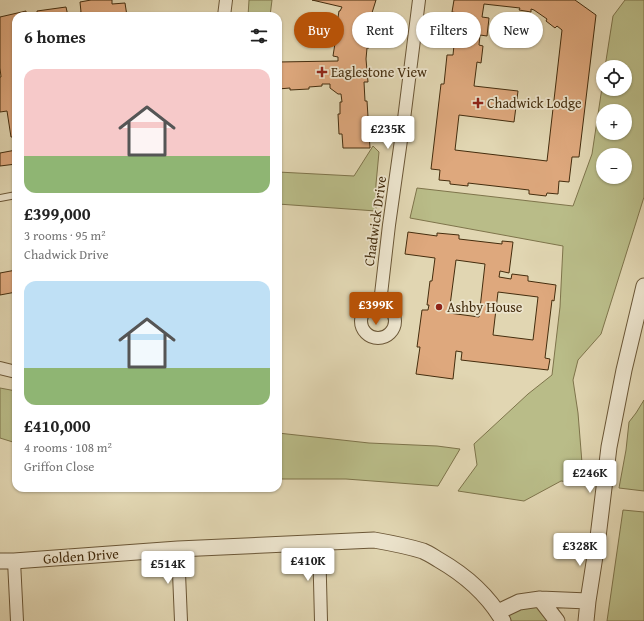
<!DOCTYPE html>
<meta charset="utf-8">
<style>
:root{--surface:#fff;--page:#f6f6f6;--text:#222;--muted:#767676;--accent:#b45309}
body{margin:0;font-family:"Gentium Book Plus",serif;background:var(--page);color:var(--text);height:100vh;display:flex;flex-direction:column;font-size:15px;white-space:nowrap}
*{box-sizing:border-box;margin:0}
p{font-size:13px;color:var(--muted)}
.icon{flex:none;width:22px;height:22px;fill:none;stroke:currentColor;stroke-width:2;stroke-linecap:round;stroke-linejoin:round}
.map{position:relative;flex:1;overflow:hidden}
.sheet{position:absolute;left:12px;top:12px;width:270px;height:480px;display:flex;flex-direction:column;background:var(--surface);border-radius:12px;box-shadow:0 1px 3px #0004}
.sheet>*{flex:none}
.guide{position:absolute;left:294px;top:12px;width:290px;height:36px;display:flex;gap:8px}
.fabs{position:absolute;left:596px;top:60px;display:grid;gap:8px}
.fabs a{display:grid;place-items:center;width:36px;height:36px;border-radius:50%;background:var(--surface);box-shadow:0 1px 3px #0004;font-size:20px}
.price{position:absolute;translate:-50% -34px;padding:0 9px;border-radius:4px;background:#fff;color:#222;font-size:13px;line-height:26px;filter:drop-shadow(0 1px 2px #0008)}
.price::after{content:'';position:absolute;left:50%;top:24px;width:12px;height:9px;margin-left:-6px;background:inherit;clip-path:polygon(0 0,100% 0,50% 100%)}
.price.active{background:var(--accent);color:#fff}
ul{padding:0;list-style:none}
li{display:grid;align-content:center;gap:8px;height:212px;padding:0 12px}
li span{display:grid;place-items:center;height:124px;border-radius:12px;color:#555}
li>.icon{margin-inline-start:auto}
span .icon{width:72px;height:72px;fill:#fffc;stroke-width:1}
li b{font-size:17px}
h2{display:flex;justify-content:space-between;align-items:center;height:48px;padding:0 12px;font-size:17px}
.pill{padding:0 14px;border-radius:18px;background:var(--surface);box-shadow:0 1px 3px #0004;font-size:14px;line-height:36px}
.pill.active{background:var(--accent);color:#fff}
.map>svg:first-child{display:block}
.green{fill:#b9bc88;stroke:#7e744b;fill-rule:evenodd}
.building{fill:#dea87d;stroke:#442d0e;fill-rule:evenodd}
.lines{fill:none;stroke-linecap:round;stroke-linejoin:round}
.service-casing{stroke:#6b5737;stroke-width:8}
.minor-casing{stroke:#6b5737;stroke-width:14}
.tertiary-casing{stroke:#6b5737;stroke-width:17}
.service{stroke:#ece4cd;stroke-width:6}
.minor{stroke:#ece4cd;stroke-width:12}
.tertiary{stroke:#ece4cd;stroke-width:15}
.poi-dot{fill:#8f2418;stroke:#ece4cd;stroke-width:1.5}
.labels{text-anchor:middle;stroke-width:3.5;stroke-linejoin:round;paint-order:stroke}
.poi-label{font-size:14px;fill:#442d0e;stroke:#ece4cd;text-anchor:start}
.street-label{font-size:14px;fill:#442d0e;stroke:#ece4cd}
</style>
<div class="map">
<svg width="644" height="621" viewBox="0 0 644 621">
<rect width="100%" height="100%" fill="#e1d6b2"/>
<filter id="stains"><feTurbulence type="fractalNoise" baseFrequency=".005" numOctaves="4"/><feColorMatrix values="0 0 0 0 .2 0 0 0 0 .09 0 0 0 0 .02 0 0 0 .5 -.17"/></filter>
<radialGradient id="worn" r=".72"><stop offset=".6" stop-color="#630" stop-opacity="0"/><stop offset="1" stop-color="#630" stop-opacity=".3"/></radialGradient>
<!-- green -->
<path class="green" d="M 249,0 L 272,0 L 270,16 L 248,16 Z
M 625,0 L 644,0 L 644,197 L 601,334 L 578,360 L 573,380 L 578,413 L 582,463 L 577,483 L 561,481 L 524,501 L 458,491 L 477,465 L 474,444 L 528,394 L 552,375 L 560,307 L 563,246 L 410,218 L 417,188 L 573,206 L 592,154 L 603,81 L 603,89 L 625,89 L 625,67 L 605,67 L 613,16 ZM 603,111 L 625,111 L 625,133 L 603,133 ZM 603,155 L 625,155 L 625,177 L 603,177 Z
M 373,146 L 379,152 L 376,184 L 376,211 L 278,204 L 278,172 L 354,176 Z
M 0,388 L 16,391 L 16,443 L 0,438 Z
M 644,400 L 644,491 L 619,488 L 626,450 L 629,422 L 636,413 Z
M 278,433 L 369,443 L 437,446 L 460,449 L 438,486 L 346,479 L 278,479 Z
M 623,510 L 644,512 L 644,621 L 607,621 Z
M 540,599 L 551,621 L 502,621 L 498,612 Z"/>
<!-- building -->
<path class="building" d="M 91,0 L 112,0 L 112,4 L 125,3 L 127,16 L 69,16 L 81,12 L 80,2 Z
M 312,0 L 376,0 L 371,16 L 370,27 L 372,27 L 369,48 L 367,48 L 366,59 L 368,82 L 364,82 L 365,101 L 367,101 L 370,148 L 343,148 L 342,134 L 339,134 L 338,114 L 340,114 L 340,102 L 342,102 L 341,94 L 338,94 L 330,88 L 330,84 L 322,84 L 322,86 L 309,87 L 309,89 L 290,90 L 290,88 L 278,89 L 278,62 L 338,61 L 338,57 L 333,56 L 336,37 L 338,37 L 339,30 L 336,30 L 339,11 L 340,11 L 342,7 Z
M 454,0 L 575,0 L 596,15 L 579,157 L 572,157 L 569,182 L 559,181 L 558,194 L 547,193 L 546,196 L 529,194 L 529,190 L 468,183 L 468,186 L 450,184 L 450,181 L 439,180 L 440,170 L 431,169 L 441,84 L 444,84 L 447,55 L 453,55 L 454,45 L 452,45 L 454,23 L 457,23 L 458,13 L 452,12 ZM 484,4 L 520,8 L 519,10 L 531,12 L 531,9 L 534,10 L 547,19 L 546,21 L 555,28 L 557,26 L 562,30 L 547,161 L 455,150 L 459,115 L 514,122 L 518,91 L 474,86 L 477,62 L 481,63 L 483,46 L 479,45 L 480,35 L 487,36 L 489,18 L 482,17 Z
M 66,7 L 68,16 L 37,16 L 37,11 Z
M 26,11 L 26,16 L 16,16 L 16,137 L 11,137 L 7,111 L 0,112 L 0,77 L 1,77 L 0,68 L 0,17 Z
M 16,150 L 16,164 L 0,166 L 0,153 Z
M 408,232 L 437,236 L 437,233 L 459,235 L 459,239 L 502,244 L 502,241 L 513,242 L 509,273 L 500,271 L 499,277 L 511,279 L 512,274 L 528,276 L 528,281 L 556,285 L 554,301 L 552,300 L 545,358 L 550,359 L 548,370 L 461,360 L 462,352 L 456,351 L 453,379 L 416,374 L 420,347 L 417,347 L 422,310 L 428,310 L 429,305 L 427,305 L 430,281 L 432,281 L 435,258 L 405,254 ZM 456,260 L 485,264 L 479,317 L 449,313 ZM 498,292 L 538,297 L 533,340 L 493,335 Z
M 16,270 L 16,292 L 0,295 L 0,273 Z"/>
<g class="lines">
<!-- service casing -->
<g class="service-casing">
<path id="service" d="M 0,198 L 16,195"/>
</g>
<!-- minor casing -->
<g class="minor-casing">
<path id="minor" d="M 224,16 L 226,0
M 380,303 L 389,225 L 404,119 L 419,0
M361 321a17 17 0 1 1 34 0a17 17 0 1 1-34 0Z
M 0,368 L 16,372
M 319,541 L 321,621
M 178,549 L 181,621
M 14,561 L 17,621"/>
</g>
<!-- tertiary casing -->
<g class="tertiary-casing">
<path id="tertiary" d="M 0,561 L 14,561 L 178,549 L 374,540 C 391,543 407,546 423,551 C 428,553 434,557 439,560 C 465,575 488,595 503,621
M 540,599 L 557,621
M 498,612 L 519,602 L 540,599 L 588,601
M 586,621 L 588,601 L 598,537 L 609,447 L 624,370 L 644,286"/>
</g>
<!-- service -->
<use href="#service" class="service"/>
<!-- minor -->
<use href="#minor" class="minor"/>
<!-- tertiary -->
<use href="#tertiary" class="tertiary"/>
</g>
<!-- markers -->
<g class="poi-dot">
<path d="M320 66h4v4h4v4h-4v4h-4v-4h-4v-4h4z"/>
<path d="M476 97h4v4h4v4h-4v4h-4v-4h-4v-4h4z"/>
<circle cx="439" cy="307" r="4"/>
</g>
<g class="labels">
<!-- poi labels -->
<g class="poi-label">
<text x="331" y="77">Eaglestone View</text>
<text x="487" y="108">Chadwick Lodge</text>
<text x="447" y="312">Ashby House</text>
</g>
<!-- street labels -->
<g class="street-label">
<text transform="translate(375 221) rotate(-82)" y="5">Chadwick Drive</text>
<text transform="translate(81 556) rotate(-4)" y="5">Golden Drive</text>
</g>
</g>
<rect width="100%" height="100%" filter="url(#stains)"/>
<rect width="100%" height="100%" fill="url(#worn)"/>
</svg>
<div class="fabs">
<a><svg class="icon" aria-label="locate" viewBox="0 0 24 24"><circle cx="12" cy="12" r="6"/><path d="M12 2v4M12 18v4M2 12h4M18 12h4"/></svg></a>
<a>+</a>
<a>−</a>
</div>
<b class="price" style="left:388px;top:150px">£235K</b>
<b class="price active" style="left:376px;top:326px">£399K</b>
<b class="price" style="left:590px;top:494px">£246K</b>
<b class="price" style="left:580px;top:567px">£328K</b>
<b class="price" style="left:308px;top:582px">£410K</b>
<b class="price" style="left:168px;top:585px">£514K</b>
<div class="guide">
<a class="pill active">Buy</a>
<a class="pill">Rent</a>
<a class="pill">Filters</a>
<a class="pill">New</a>
</div>
<section class="sheet">
<h2>6 homes<svg class="icon" aria-label="filters" viewBox="0 0 24 24"><path d="M4 7h16M4 17h16"/><circle cx="9" cy="7" r="2"/><circle cx="15" cy="17" r="2"/></svg></h2>
<ul>
<li><span style="background:linear-gradient(#f6c9c9 70%,#8fb573 0)"><svg class="icon" aria-label="home" viewBox="0 0 24 24"><path d="M3 11l9-7 9 7M6 9v11h12V9"/></svg></span><div><b>£399,000</b><p>3 rooms · 95 m²</p><p>Chadwick Drive</p></div></li>
<li><span style="background:linear-gradient(#bfe0f5 70%,#8fb573 0)"><svg class="icon" aria-label="home" viewBox="0 0 24 24"><path d="M3 11l9-7 9 7M6 9v11h12V9"/></svg></span><div><b>£410,000</b><p>4 rooms · 108 m²</p><p>Griffon Close</p></div></li>
</ul>
</section>
</div>
